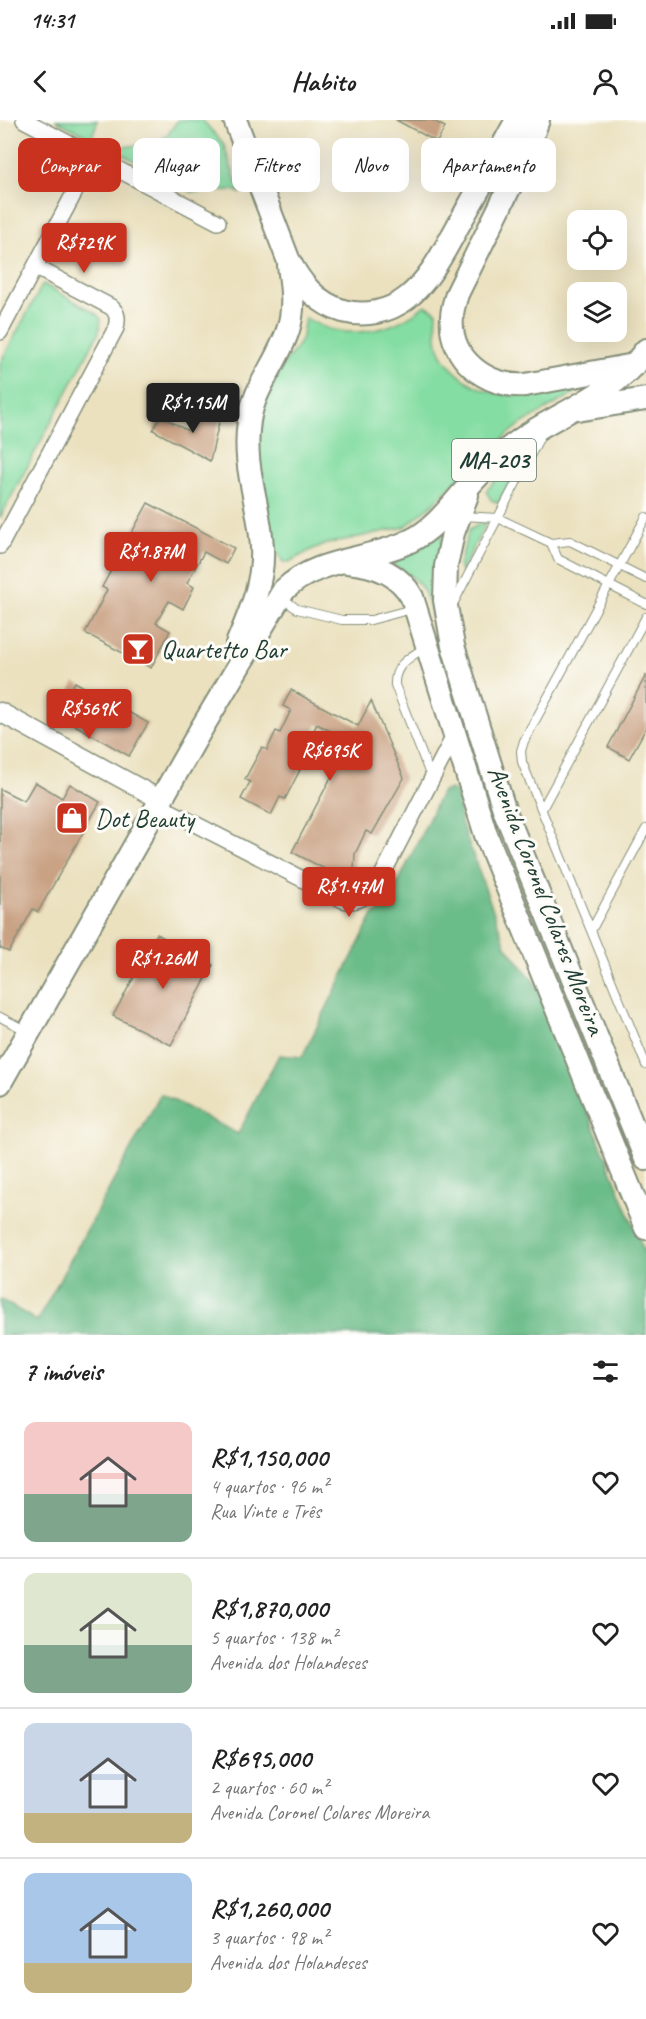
<!DOCTYPE html>
<html lang="pt">
<meta charset="utf-8">
<style>
:root{--surface:#fff;--page:#f6f6f6;--text:#222;--muted:#767676;--line:#e0e0e0;--accent:#c8321e}
body{margin:0;font-family:Caveat,sans-serif;background:var(--page);color:var(--text);height:100vh;display:flex;flex-direction:column;font-size:22px;white-space:nowrap}
*{box-sizing:border-box;margin:0}
p{font-size:20px;color:var(--muted)}
.icon{flex:none;width:33px;height:33px;fill:none;stroke:currentColor;stroke-width:2;stroke-linecap:round;stroke-linejoin:round}
.map{position:relative;height:1215px;overflow:hidden}
.side{display:flex;flex-direction:column;background:var(--surface);flex:1}
.side>*{flex:none}
.top-card{position:absolute;left:18px;top:18px;width:610px;height:54px;display:flex;gap:12px}
.buttons{position:absolute;left:567px;top:90px;display:grid;gap:12px}
.buttons a{display:grid;place-items:center;width:60px;height:60px;border-radius:12px;background:var(--surface);box-shadow:0 6px 24px #0002;font-size:30px}
.price{position:absolute;translate:-50% -51px;padding:0 14px;border-radius:6px;background:var(--accent);color:#fff;font-size:20px;line-height:39px;filter:drop-shadow(0 2px 3px #0008)}
.price::after{content:'';position:absolute;left:50%;top:36px;width:18px;height:14px;margin-left:-9px;background:inherit;clip-path:polygon(0 0,100% 0,50% 100%)}
.price.selected{background:#222;color:#fff}
ul{padding:0;list-style:none}
li{display:flex;align-items:center;gap:18px;height:150px;padding:0 24px}
li+li{border-top:2px solid var(--line)}
li span{display:grid;place-items:center;flex:none;width:168px;height:120px;border-radius:12px;color:#555}
li>.icon{margin-inline-start:auto}
span .icon{width:72px;height:72px;fill:#fffc;stroke-width:1}
li b{font-size:26px}
h2{display:flex;justify-content:space-between;align-items:center;height:72px;padding:0 24px;font-size:26px}
.chip{padding:0 21px;border-radius:12px;background:var(--surface);box-shadow:0 6px 24px #0002;font-size:21px;line-height:54px}
.chip.selected{background:var(--accent);color:#fff}
.status{display:flex;justify-content:space-between;align-items:center;height:42px;padding:0 30px;background:var(--surface);direction:ltr}
.status svg{height:16px;fill:currentColor}
header{display:flex;justify-content:space-between;align-items:center;height:78px;padding:0 24px;background:var(--surface);font-size:27px;font-weight:700}
.map>svg:first-child{display:block}
.green{fill:#84dda2;stroke:#528d6b;stroke-width:1.5}
.forest{fill:#6bbc88;stroke:#457c5e;stroke-width:1.5}
.building{fill:#c9a183}
.lines{fill:none;stroke-linecap:round;stroke-linejoin:round}
.service-casing{stroke:#858f7a;stroke-width:10}
.minor-casing{stroke:#858f7a;stroke-width:18}
.tertiary-casing{stroke:#858f7a;stroke-width:21}
.primary-casing{stroke:#858f7a;stroke-width:26}
.service{stroke:#fff;stroke-width:8}
.minor{stroke:#fff;stroke-width:15}
.tertiary{stroke:#fff;stroke-width:18}
.primary{stroke:#fff;stroke-width:22}
.labels{text-anchor:middle;stroke-width:6;stroke-linejoin:round;paint-order:stroke}
.shield{fill:#fdfcf7;stroke:#62766e;stroke-width:1.5}
.shield-label{font-size:24px;font-weight:bold;fill:#1f3d34}
.poi-label{font-size:26px;fill:#1f3d34;stroke:#fdfcf7;text-anchor:start}
.street-label{font-size:26px;fill:#1f3d34;stroke:#fdfcf7}
</style>
<div class="status"><b>14:31</b><svg viewBox="0 0 49 12"><path d="M0 12V9h3v3zM5 12V6h3v6zM10 12V3h3v9zM15 12V0h3v12zM26 1h20v11H26zM47 4h2v5h-2z"/></svg></div>
<header><svg class="icon" aria-label="back" viewBox="0 0 24 24"><path d="M15 5l-7 7 7 7"/></svg>Habito<svg class="icon" aria-label="person" viewBox="0 0 24 24"><circle cx="12" cy="8" r="4"/><path d="M4 21q1-7 8-7t8 7"/></svg></header>
<div class="map">
<svg width="646" height="1215" viewBox="0 0 646 1215">
<rect width="100%" height="100%" fill="#fdfcf7"/>
<filter id="ink" filterUnits="userSpaceOnUse"><feTurbulence type="fractalNoise" baseFrequency=".0167" numOctaves="2"/><feDisplacementMap in="SourceGraphic" scale="12" xChannelSelector="R" yChannelSelector="G"/><feConvolveMatrix kernelMatrix="1 2 1 2 8 2 1 2 1" color-interpolation-filters="sRGB"/></filter>
<filter id="wash" filterUnits="userSpaceOnUse"><feTurbulence type="fractalNoise" baseFrequency=".008" numOctaves="4" result="noise"/><feDisplacementMap in="SourceGraphic" scale="24" xChannelSelector="R" yChannelSelector="G"/><feGaussianBlur stdDeviation="1.35" result="paint"/><feColorMatrix in="noise" values="0 0 0 0 0 0 0 0 0 0 0 0 0 0 0 0 0 1.4 0 .05"/><feComposite in="paint" operator="in"/></filter>
<g filter="url(#wash)">
<rect width="100%" height="100%" fill="#ebe1bf"/>
<!-- green -->
<path class="green" d="M 55,0 L 97,0 L 96,6 L 91,18 Z
M 178,0 L 202,0 L 223,23 L 240,73 L 234,70 L 191,72 L 115,30 C 130,23 140,27 154,23 C 165,20 172,9 178,0 Z
M 43,164 L 94,192 L 101,199 L 99,212 L 0,398 L 0,243 Z
M 425,185 L 437,192 C 435,220 436,235 458,254 C 496,288 545,273 590,264 L 521,304 L 473,343 L 435,382 L 405,407 L 326,424 L 313,429 L 289,442 L 283,442 L 276,431 L 272,418 L 253,315 L 276,255 L 298,225 L 302,217 L 305,197 C 342,223 392,213 425,185 Z
M 524,334 L 498,383 L 491,380 L 486,371 L 497,359 Z
M 482,403 L 486,403 L 461,452 L 459,446 L 469,410 Z
M 442,411 L 440,510 L 437,516 C 427,475 428,462 388,442 L 389,439 L 418,430 Z"/>
<!-- forest -->
<path class="forest" d="M 450,669 L 457,672 L 461,702 L 506,826 L 535,863 L 646,1136 L 646,1215 L 0,1215 L 0,1179 L 37,1201 L 161,974 L 238,1014 L 279,935 L 302,937 L 373,795 L 380,791 L 390,780 L 441,673 Z"/>
<g id="blocks">
<!-- building -->
<path class="building" d="M 396,0 L 432,0 L 445,7 L 437,22 Z
M 203,289 L 220,298 L 210,341 L 153,310 L 161,296 L 190,312 Z
M 148,383 L 234,428 L 226,444 L 204,432 L 187,463 L 194,467 L 183,489 L 169,481 L 156,503 L 170,511 L 151,548 L 85,513 L 107,470 L 102,467 Z
M 646,555 L 646,608 L 629,639 L 608,627 Z
M 75,562 L 148,603 L 129,636 L 57,595 Z
M 291,570 L 358,606 L 371,581 L 404,658 L 372,714 L 366,711 L 355,734 L 354,749 L 348,761 L 292,732 L 350,621 L 317,604 L 295,648 L 300,650 L 285,679 L 280,677 L 271,695 L 241,679 L 250,662 L 245,659 L 262,627 L 267,630 L 276,611 L 280,613 L 291,590 L 283,586 Z
M 35,662 L 62,678 L 70,664 L 100,682 L 38,792 L 33,789 L 9,832 L 0,828 L 0,669 L 24,681 Z
M 157,814 L 213,845 L 171,925 L 113,896 Z"/>
</g>
</g>
<g filter="url(#ink)">
<use href="#blocks" fill-opacity="0" stroke="#858f7a" stroke-width="1.5"/>
<g class="lines">
<!-- service casing -->
<g class="service-casing">
<path id="service" d="M 462,396 L 498,398 L 551,423 L 570,421 L 646,459
M 646,397 L 524,621 L 521,631 L 522,642 L 646,945
M 551,423 L 558,439 L 646,484
M 281,477 L 297,489 L 342,500 L 371,500 L 412,489
M 452,486 L 542,313
M 424,528 C 409,538 394,545 395,565 L 431,657
M 542,689 L 646,497
M 592,809 L 646,709
M 0,897 L 27,911"/>
</g>
<!-- minor casing -->
<g class="minor-casing">
<path id="minor" d="M 24,0 L 218,102
M 0,212 L 94,36
M 0,426 L 116,208 C 118,199 118,193 111,187 L 35,147
M 158,685 L 343,780 C 357,784 367,776 376,767 L 455,614"/>
</g>
<!-- tertiary casing -->
<g class="tertiary-casing">
<path id="tertiary" d="M 0,592 L 161,680"/>
</g>
<!-- primary casing -->
<g class="primary-casing">
<path id="primary" d="M 235,0 L 288,139 C 300,163 316,183 343,191 C 365,197 389,192 407,178 C 431,159 445,129 459,104 C 479,69 498,35 517,0
M 538,0 L 523,40 L 457,174 C 455,181 452,189 452,197 C 448,238 487,268 525,265 L 634,245
M 583,289 L 646,279
M 467,375 L 453,413 L 446,446 L 445,480 L 453,526 L 504,689 L 646,1039
M 347,442 C 373,444 399,453 412,477 L 486,715 L 646,1108
M 237,524 C 250,493 264,462 262,428 C 260,383 242,349 249,301 C 254,267 278,242 288,210 C 295,189 292,167 289,146
M 0,963 L 200,611 L 284,470 C 318,437 369,441 410,421 C 439,407 457,377 479,355 C 495,339 513,324 532,312 C 573,287 617,270 646,230"/>
</g>
<!-- service -->
<use href="#service" class="service"/>
<!-- minor -->
<use href="#minor" class="minor"/>
<!-- tertiary -->
<use href="#tertiary" class="tertiary"/>
<!-- primary -->
<use href="#primary" class="primary"/>
</g>
</g>
<!-- icons -->
<defs>
<g id="bar-square" transform="scale(1.725)"><rect x="-9" y="-9" width="18" height="18" rx="4" fill="#c8321e" stroke="#fdfcf7"/><path d="M-6-5H6L.8 .8V4.5H3.5V6h-7V4.5H-.8V.8Z" fill="#fff"/></g>
<g id="shop-square" transform="scale(1.725)"><rect x="-9" y="-9" width="18" height="18" rx="4" fill="#c8321e" stroke="#fdfcf7"/><path d="M-5-2.5h2.3a2.7 3.5 0 0 1 5.4 0H5L5.5 6h-11ZM-1.5-2.5h3a1.5 2.3 0 0 0-3 0Z" fill="#fff"/></g>
</defs>
<g fill-rule="evenodd">
<use href="#bar-square" x="138" y="529"/>
<use href="#shop-square" x="72" y="698"/>
</g>
<g class="labels">
<!-- shield labels -->
<rect class="shield" x="452" y="319" width="84" height="42" rx="4.5"/>
<g class="shield-label">
<text x="494" y="348">MA-203</text>
</g>
<!-- poi labels -->
<g class="poi-label">
<text x="161" y="538">Quartetto Bar</text>
<text x="95" y="707">Dot Beauty</text>
</g>
<!-- street labels -->
<g class="street-label">
<text transform="translate(547 780) rotate(69)" y="9">Avenida Coronel Colares Moreira</text>
</g>
</g>
</svg>
<div class="buttons">
<a><svg class="icon" aria-label="locate" viewBox="0 0 24 24"><circle cx="12" cy="12" r="6"/><path d="M12 2v4M12 18v4M2 12h4M18 12h4"/></svg></a>
<a><svg class="icon" aria-label="layers" viewBox="0 0 24 24"><path d="M12 4l9 5-9 5-9-5zM3 14l9 5 9-5"/></svg></a>
</div>
<b class="price" style="left:84px;top:154px">R$729K</b>
<b class="price selected" style="left:193px;top:314px">R$1.15M</b>
<b class="price" style="left:151px;top:463px">R$1.87M</b>
<b class="price" style="left:89px;top:620px">R$569K</b>
<b class="price" style="left:330px;top:662px">R$695K</b>
<b class="price" style="left:349px;top:798px">R$1.47M</b>
<b class="price" style="left:163px;top:870px">R$1.26M</b>
<div class="top-card">
<a class="chip selected">Comprar</a>
<a class="chip">Alugar</a>
<a class="chip">Filtros</a>
<a class="chip">Novo</a>
<a class="chip">Apartamento</a>
</div>
</div>
<section class="side">
<h2>7 imóveis<svg class="icon" aria-label="filters" viewBox="0 0 24 24"><path d="M4 7h16M4 17h16"/><circle cx="9" cy="7" r="2"/><circle cx="15" cy="17" r="2"/></svg></h2>
<ul>
<li><span style="background:linear-gradient(#f6c9c9 60%,#7fa58c 0)"><svg class="icon" aria-label="home" viewBox="0 0 24 24"><path d="M3 11l9-7 9 7M6 9v11h12V9"/></svg></span><div><b>R$1,150,000</b><p>4 quartos · 96 m²</p><p>Rua Vinte e Três</p></div><svg class="icon" aria-label="heart" viewBox="0 0 24 24"><path d="M12 20l-8-8c-3-5 5-10 8-4 3-6 11-1 8 4z"/></svg></li>
<li><span style="background:linear-gradient(#dfe7d0 60%,#7fa58c 0)"><svg class="icon" aria-label="home" viewBox="0 0 24 24"><path d="M3 11l9-7 9 7M6 9v11h12V9"/></svg></span><div><b>R$1,870,000</b><p>5 quartos · 138 m²</p><p>Avenida dos Holandeses</p></div><svg class="icon" aria-label="heart" viewBox="0 0 24 24"><path d="M12 20l-8-8c-3-5 5-10 8-4 3-6 11-1 8 4z"/></svg></li>
<li><span style="background:linear-gradient(#c9d6e8 75%,#c2b280 0)"><svg class="icon" aria-label="home" viewBox="0 0 24 24"><path d="M3 11l9-7 9 7M6 9v11h12V9"/></svg></span><div><b>R$695,000</b><p>2 quartos · 60 m²</p><p>Avenida Coronel Colares Moreira</p></div><svg class="icon" aria-label="heart" viewBox="0 0 24 24"><path d="M12 20l-8-8c-3-5 5-10 8-4 3-6 11-1 8 4z"/></svg></li>
<li><span style="background:linear-gradient(#a9c7e8 75%,#c2b280 0)"><svg class="icon" aria-label="home" viewBox="0 0 24 24"><path d="M3 11l9-7 9 7M6 9v11h12V9"/></svg></span><div><b>R$1,260,000</b><p>3 quartos · 98 m²</p><p>Avenida dos Holandeses</p></div><svg class="icon" aria-label="heart" viewBox="0 0 24 24"><path d="M12 20l-8-8c-3-5 5-10 8-4 3-6 11-1 8 4z"/></svg></li>
</ul>
</section>
